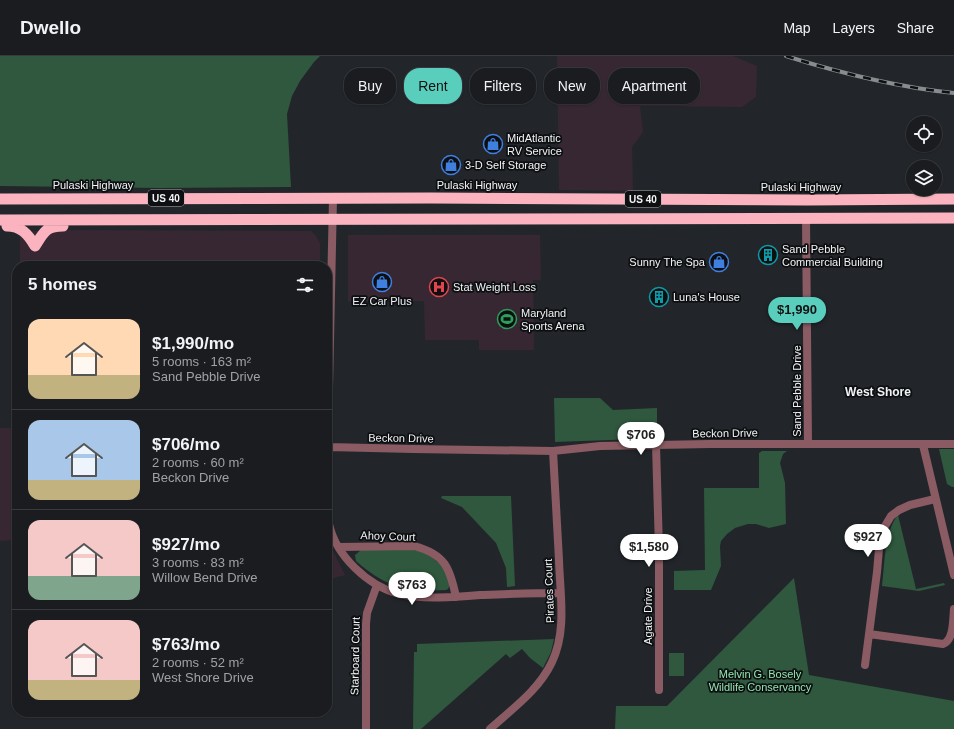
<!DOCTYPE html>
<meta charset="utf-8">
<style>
:root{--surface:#1a1c20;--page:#232529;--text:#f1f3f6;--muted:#9fa1a5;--line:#383a3e;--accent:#5acebd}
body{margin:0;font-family:Arial,sans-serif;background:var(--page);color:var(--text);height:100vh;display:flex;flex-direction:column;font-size:15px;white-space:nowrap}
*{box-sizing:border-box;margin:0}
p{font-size:13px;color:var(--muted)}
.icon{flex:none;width:22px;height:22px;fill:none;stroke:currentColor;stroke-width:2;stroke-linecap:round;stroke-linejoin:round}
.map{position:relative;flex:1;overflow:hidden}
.details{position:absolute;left:12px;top:205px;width:320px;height:456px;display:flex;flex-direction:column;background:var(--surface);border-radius:16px;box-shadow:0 1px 3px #0004,0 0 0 1px var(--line)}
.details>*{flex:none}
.hud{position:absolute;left:344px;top:12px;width:380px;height:36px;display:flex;gap:8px}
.controls{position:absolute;left:906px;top:60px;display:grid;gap:8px}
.controls a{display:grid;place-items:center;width:36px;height:36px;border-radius:50%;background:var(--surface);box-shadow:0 1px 3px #0004,0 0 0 1px var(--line);font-size:20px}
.price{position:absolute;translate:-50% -34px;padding:0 9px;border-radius:14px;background:#fff;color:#222;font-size:13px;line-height:26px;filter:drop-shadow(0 1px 2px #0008)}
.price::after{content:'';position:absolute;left:50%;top:24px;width:12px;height:9px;margin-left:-6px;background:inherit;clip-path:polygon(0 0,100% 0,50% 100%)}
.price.on{background:var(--accent);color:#111}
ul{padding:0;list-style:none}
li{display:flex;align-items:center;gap:12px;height:100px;padding:0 16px}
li+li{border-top:1px solid var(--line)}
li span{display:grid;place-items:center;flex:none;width:112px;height:80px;border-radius:12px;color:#555}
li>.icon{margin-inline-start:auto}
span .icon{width:48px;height:48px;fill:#fffc;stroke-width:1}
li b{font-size:17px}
h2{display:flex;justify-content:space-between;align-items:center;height:48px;padding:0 16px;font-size:17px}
.tag{padding:0 14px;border-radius:16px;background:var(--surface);box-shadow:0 1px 3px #0004,0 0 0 1px var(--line);font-size:14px;line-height:36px}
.tag.on{background:var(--accent);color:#111}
header{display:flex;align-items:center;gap:24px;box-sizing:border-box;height:56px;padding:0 20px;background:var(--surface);border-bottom:1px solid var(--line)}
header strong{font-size:19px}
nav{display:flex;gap:22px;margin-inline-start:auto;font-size:14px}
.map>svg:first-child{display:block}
.commercial{fill:#372732}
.green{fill:#2f583e}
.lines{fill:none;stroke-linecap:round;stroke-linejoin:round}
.minor{stroke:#8a5b63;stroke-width:8}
.highway{stroke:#fbb4bf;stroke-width:11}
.rail-casing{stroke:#888c8f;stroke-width:4}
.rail{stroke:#0d0f11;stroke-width:2.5;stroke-dasharray:8;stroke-linecap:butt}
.labels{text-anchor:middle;stroke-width:3.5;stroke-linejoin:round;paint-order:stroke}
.shield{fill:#0d0f11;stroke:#adafb1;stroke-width:1}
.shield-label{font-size:10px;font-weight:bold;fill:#f1f4f6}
.poi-label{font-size:11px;fill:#f1f4f6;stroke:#0d0f11;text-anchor:start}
.street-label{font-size:11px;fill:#f1f4f6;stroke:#0d0f11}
.park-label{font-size:11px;fill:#92e5af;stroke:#0d0f11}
.neighbourhood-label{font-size:12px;font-weight:bold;fill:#f1f4f6;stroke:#0d0f11}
</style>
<header>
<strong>Dwello</strong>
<nav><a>Map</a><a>Layers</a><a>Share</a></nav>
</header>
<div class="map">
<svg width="954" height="673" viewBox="0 0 954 673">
<rect width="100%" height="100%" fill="#22262a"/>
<!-- commercial -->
<path class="commercial" d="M 557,0 L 733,0 L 757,10 L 756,41 L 742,51 L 640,50 L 643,76 L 632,91 L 633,135 L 559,134 Z
M 50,174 L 311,175 L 316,180 L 320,187 L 320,210 L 20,210 L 20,176 Z
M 348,179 L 540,179 L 541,224 L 533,224 L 534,294 L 479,294 L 479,284 L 425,284 L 424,245 L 348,245 Z
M 0,372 L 17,372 L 17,512 L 16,484 L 0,485 Z
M 327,483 L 345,519 L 327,524 Z"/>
<!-- green -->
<path class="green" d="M 0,0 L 320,0 L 314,6 L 300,25 L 292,40 L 287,58 L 291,131 L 161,132 L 0,130 Z
M 554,342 L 600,342 L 613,354 L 657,352 L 657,377 L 665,377 L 664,382 L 555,386 Z
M 939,393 L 954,393 L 954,431 L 952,431 L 947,428 Z
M 762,395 L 787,395 L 783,398 L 780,407 L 785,427 L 786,468 L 769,472 L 756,468 L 748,468 L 735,472 L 727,478 L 721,485 L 720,490 L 721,510 L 711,534 L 674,534 L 674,515 L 705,514 L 704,432 L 759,432 L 759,397 Z
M 442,440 L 511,440 L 515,530 L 507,531 L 506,512 L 496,487 L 462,451 L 441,442 Z
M 898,459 L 916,533 L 944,527 L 945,529 L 919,535 L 882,530 C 885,508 884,476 898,459 Z
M 361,494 L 414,494 L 426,497 L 443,510 L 450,529 L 448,533 L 446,534 C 406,536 387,532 356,505 L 355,499 Z
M 794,522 L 809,619 L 954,645 L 954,673 L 615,673 L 616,650 L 667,650 Z
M 554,583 L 551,596 L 543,612 L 530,602 L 522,593 L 510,602 L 506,598 L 421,673 L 413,673 L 414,596 L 417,596 L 417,588 Z
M 669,597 L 684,597 L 684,620 L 669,620 Z"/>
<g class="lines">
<!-- minor -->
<path class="minor" d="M 806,163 L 808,387
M 656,389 L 659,493 L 659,634
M 923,389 L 954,519
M 328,391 L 413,393 L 553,395 L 600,390 L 710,388 L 954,388
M 327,427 L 333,142
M 327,450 C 328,456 328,462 329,468 C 336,500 368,530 399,538 C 422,544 457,541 481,539 C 508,538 534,537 560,537
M 339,491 L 414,490 C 445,498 450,512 456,541
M 869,578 L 943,588 C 954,584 953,563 954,553
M 865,609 L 877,516 L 880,481 L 885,470 L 891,460 L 899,454 L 910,449 L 935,443
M 366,673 L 366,568 L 367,557 L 377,529
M 490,673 C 512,653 539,634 552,606 C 567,575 560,538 559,504 C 557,468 555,431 553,395"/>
<!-- highway -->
<path class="highway" d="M 0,143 L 431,142 L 807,144 L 954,143
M 0,164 L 954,162
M 7,170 C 21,170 28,178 35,190 C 44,176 46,170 63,170"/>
<!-- rail casing -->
<g class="rail-casing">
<path id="rail" d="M 786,0 C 840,17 897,31 954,37"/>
</g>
<!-- rail -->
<use href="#rail" class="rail"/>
</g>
<!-- icons -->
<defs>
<g id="shop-ring" transform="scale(1)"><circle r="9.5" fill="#0d0f11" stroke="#3f7fe0" stroke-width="1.5"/><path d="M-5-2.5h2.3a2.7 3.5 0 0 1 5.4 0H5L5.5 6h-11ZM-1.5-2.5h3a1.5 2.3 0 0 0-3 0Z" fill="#3f7fe0"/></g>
<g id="building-ring" transform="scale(1)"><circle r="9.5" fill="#0d0f11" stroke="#0f9aa8" stroke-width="1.5"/><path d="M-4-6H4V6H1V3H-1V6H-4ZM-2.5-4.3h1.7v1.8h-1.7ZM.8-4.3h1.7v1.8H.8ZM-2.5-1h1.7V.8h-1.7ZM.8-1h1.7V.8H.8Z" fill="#0f9aa8"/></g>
<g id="hospital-ring" transform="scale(1)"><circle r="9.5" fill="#0d0f11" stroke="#e0444e" stroke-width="1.5"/><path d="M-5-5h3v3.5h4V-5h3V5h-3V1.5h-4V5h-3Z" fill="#e0444e"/></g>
<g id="stadium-ring" transform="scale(1)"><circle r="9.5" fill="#0d0f11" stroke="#2e9e5b" stroke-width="1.5"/><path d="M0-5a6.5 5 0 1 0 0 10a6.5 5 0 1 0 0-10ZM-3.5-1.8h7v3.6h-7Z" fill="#2e9e5b"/></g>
</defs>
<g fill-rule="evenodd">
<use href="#shop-ring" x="493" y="88"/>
<use href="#shop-ring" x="451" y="109"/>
<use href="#building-ring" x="768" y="199"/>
<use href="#shop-ring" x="719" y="206"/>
<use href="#shop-ring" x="382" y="226"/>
<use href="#hospital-ring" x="439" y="231"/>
<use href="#building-ring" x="659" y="241"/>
<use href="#stadium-ring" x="507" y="263"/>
</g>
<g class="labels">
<!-- shield labels -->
<g class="shield">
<rect x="148" y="134" width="36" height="16" rx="3"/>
<rect x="625" y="135" width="36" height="16" rx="3"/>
</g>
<g class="shield-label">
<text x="166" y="146">US 40</text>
<text x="643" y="147">US 40</text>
</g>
<!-- poi labels -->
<g class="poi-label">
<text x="507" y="86">MidAtlantic<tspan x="507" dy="13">RV Service</tspan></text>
<text x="465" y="113">3-D Self Storage</text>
<text x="782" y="197">Sand Pebble<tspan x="782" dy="13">Commercial Building</tspan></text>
<text x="705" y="210" text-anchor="end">Sunny The Spa</text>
<text x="453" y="235">Stat Weight Loss</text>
<text x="673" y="245">Luna's House</text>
<text x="382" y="249" text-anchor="middle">EZ Car Plus</text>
<text x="521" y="261">Maryland<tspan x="521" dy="13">Sports Arena</tspan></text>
</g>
<!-- street labels -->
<g class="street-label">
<text x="93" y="133">Pulaski Highway</text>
<text x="477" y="133">Pulaski Highway</text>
<text x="801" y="135">Pulaski Highway</text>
<text transform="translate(797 335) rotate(-90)" y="4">Sand Pebble Drive</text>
<text transform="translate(725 377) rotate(-1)" y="4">Beckon Drive</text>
<text transform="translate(401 382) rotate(1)" y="4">Beckon Drive</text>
<text transform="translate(388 480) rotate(2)" y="4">Ahoy Court</text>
<text transform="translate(549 535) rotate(-92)" y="4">Pirates Court</text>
<text transform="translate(648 560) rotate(-90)" y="4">Agate Drive</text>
<text transform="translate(355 600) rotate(-89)" y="4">Starboard Court</text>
</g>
<!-- park labels -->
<g class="park-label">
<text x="760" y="622">Melvin G. Bosely<tspan x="760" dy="13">Wildlife Conservancy</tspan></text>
</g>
<!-- neighbourhood labels -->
<g class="neighbourhood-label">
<text x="878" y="340">West Shore</text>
</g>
</g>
</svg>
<div class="controls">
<a><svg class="icon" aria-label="locate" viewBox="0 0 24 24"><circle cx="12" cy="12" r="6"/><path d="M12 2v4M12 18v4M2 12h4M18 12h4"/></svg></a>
<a><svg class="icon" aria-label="layers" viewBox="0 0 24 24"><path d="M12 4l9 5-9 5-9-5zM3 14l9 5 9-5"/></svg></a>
</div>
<b class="price on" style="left:797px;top:275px">$1,990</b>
<b class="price" style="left:641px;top:400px">$706</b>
<b class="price" style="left:868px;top:502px">$927</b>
<b class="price" style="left:649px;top:512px">$1,580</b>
<b class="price" style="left:412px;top:550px">$763</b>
<div class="hud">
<a class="tag">Buy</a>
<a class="tag on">Rent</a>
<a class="tag">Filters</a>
<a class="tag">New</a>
<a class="tag">Apartment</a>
</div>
<section class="details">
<h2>5 homes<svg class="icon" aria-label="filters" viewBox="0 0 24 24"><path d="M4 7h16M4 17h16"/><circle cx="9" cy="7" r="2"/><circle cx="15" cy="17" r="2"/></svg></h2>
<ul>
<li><span style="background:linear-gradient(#ffd9b3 70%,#c2b280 0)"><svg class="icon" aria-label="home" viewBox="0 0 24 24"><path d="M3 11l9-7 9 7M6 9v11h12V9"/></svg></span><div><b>$1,990/mo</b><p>5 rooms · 163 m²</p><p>Sand Pebble Drive</p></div></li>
<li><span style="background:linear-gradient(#a9c7e8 75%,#c2b280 0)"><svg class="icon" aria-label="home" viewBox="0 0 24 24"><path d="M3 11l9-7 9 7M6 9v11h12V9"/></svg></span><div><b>$706/mo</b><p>2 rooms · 60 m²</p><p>Beckon Drive</p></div></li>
<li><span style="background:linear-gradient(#f6c9c9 70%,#7fa58c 0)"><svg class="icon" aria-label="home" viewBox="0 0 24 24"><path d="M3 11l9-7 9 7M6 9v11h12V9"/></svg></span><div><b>$927/mo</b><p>3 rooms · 83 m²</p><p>Willow Bend Drive</p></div></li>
<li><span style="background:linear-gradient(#f6c9c9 75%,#c2b280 0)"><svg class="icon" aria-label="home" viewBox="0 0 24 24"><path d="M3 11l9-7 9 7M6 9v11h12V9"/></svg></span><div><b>$763/mo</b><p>2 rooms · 52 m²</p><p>West Shore Drive</p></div></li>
</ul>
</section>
</div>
